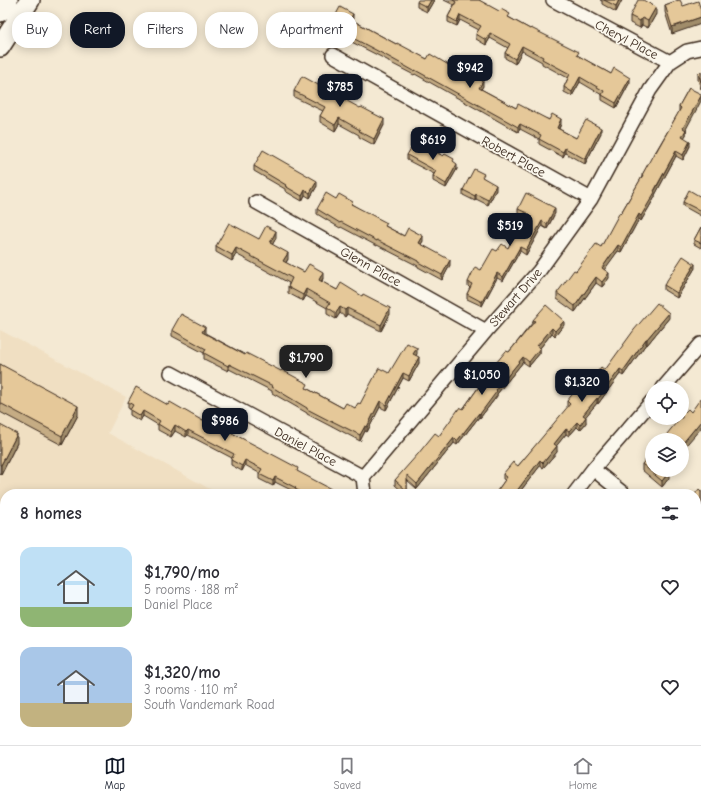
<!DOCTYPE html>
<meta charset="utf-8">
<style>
:root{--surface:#fff;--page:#f7f7f7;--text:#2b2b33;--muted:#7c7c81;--line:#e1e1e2;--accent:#111827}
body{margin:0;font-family:"Comic Neue",sans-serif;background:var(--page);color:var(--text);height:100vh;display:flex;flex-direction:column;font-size:15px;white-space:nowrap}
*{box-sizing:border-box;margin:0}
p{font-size:13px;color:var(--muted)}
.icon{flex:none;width:22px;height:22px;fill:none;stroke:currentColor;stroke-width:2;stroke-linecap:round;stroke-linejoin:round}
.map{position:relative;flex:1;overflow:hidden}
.panel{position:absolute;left:0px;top:489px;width:701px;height:256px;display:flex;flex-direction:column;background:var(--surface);border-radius:16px 16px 0 0;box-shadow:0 2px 10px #0003}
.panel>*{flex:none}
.banner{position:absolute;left:12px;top:12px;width:400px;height:36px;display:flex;gap:8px}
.tools{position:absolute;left:645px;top:381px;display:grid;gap:8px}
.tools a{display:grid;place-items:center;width:44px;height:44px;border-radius:50%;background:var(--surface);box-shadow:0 2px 10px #0003;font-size:20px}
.price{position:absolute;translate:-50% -34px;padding:0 9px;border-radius:8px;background:var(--accent);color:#fff;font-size:13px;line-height:26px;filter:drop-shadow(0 1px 2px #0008)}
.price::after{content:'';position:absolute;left:50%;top:24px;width:12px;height:9px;margin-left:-6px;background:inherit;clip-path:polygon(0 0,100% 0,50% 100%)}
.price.selected{background:#222;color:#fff}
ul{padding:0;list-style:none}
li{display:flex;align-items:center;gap:12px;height:100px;padding:0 20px}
li span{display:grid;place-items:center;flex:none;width:112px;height:80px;border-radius:12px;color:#555}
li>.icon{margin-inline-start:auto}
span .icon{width:48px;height:48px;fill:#fffc;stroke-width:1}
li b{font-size:17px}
h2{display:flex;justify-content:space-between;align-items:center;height:48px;padding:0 20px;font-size:17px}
.chip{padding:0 14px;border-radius:16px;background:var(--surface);box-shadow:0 2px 10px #0003;font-size:14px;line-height:36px}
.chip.selected{background:var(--accent);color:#fff}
.tabs{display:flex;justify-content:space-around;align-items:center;height:56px;border-top:1px solid var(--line);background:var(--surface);font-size:11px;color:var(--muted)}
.tabs a{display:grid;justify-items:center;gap:2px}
.tabs .selected{color:var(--accent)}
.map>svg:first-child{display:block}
.built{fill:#f0dfc2}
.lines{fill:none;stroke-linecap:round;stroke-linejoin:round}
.minor-casing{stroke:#3b2a1e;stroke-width:16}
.highway-casing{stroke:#3b2a1e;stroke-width:22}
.minor{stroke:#fbf7ec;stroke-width:13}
.highway{stroke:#fbf7ec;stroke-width:19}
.wall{fill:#c5ac84;stroke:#3b2a1e}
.shaded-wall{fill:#a08c6b;stroke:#3b2a1e}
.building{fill:#e5c899;stroke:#3b2a1e}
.labels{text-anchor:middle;stroke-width:3.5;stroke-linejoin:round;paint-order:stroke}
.street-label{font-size:13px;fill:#3b2a1e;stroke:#fbf7ec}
</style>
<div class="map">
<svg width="701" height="745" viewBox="0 0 701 745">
<rect width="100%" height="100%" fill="#f4e9d3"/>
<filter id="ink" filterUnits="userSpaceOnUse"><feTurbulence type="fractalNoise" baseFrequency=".025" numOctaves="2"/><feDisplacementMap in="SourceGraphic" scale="8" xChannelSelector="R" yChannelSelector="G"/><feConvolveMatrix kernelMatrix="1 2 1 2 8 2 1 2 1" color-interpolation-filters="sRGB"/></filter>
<g filter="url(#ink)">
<!-- built -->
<path class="built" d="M 0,330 L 126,397 L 108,433 L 219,494 L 5,494 L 5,740 L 696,740 L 696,670 L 701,672 L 701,738 L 697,745 L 0,745 Z"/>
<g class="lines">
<!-- minor casing -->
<g class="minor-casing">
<path id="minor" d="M 553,0 L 670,62
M 333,55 L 591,199
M 256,202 L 486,331
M 171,373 L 363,477
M 663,388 L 701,344
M 593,469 L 624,494
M 363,477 L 486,331 L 539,271 L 591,199 L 650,90 L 670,62 L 687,51 L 701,48
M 363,477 L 365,494
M 574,494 L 593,469 L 652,401
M 696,555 L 701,559
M 349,745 L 354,740
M 447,745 L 449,740"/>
</g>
<!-- highway casing -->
<g class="highway-casing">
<path id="highway" d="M 0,12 L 8,0
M 0,47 L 30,0"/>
</g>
<!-- minor -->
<use href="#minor" class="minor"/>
<!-- highway -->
<use href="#highway" class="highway"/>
</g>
<!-- wall -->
<path class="wall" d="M 434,0 L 427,12 L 417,7 L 417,2 Z
M 444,0 L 480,0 L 480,1 L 510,18 L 611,74 L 630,82 L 616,108 L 602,100 L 602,95 L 580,82 L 572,96 L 564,92 L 564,87 L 568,78 L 542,64 L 542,62 L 522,51 L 515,64 L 505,58 L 505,53 L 508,48 L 490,38 L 486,45 L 476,39 L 476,34 L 479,30 L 460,20 L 457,26 L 448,22 L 448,17 L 454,5 Z
M 600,0 L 622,0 L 616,12 L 602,4 L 602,1 Z
M 679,0 L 672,34 L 665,12 L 665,5 Z
M 656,14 L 648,28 L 642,25 L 640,28 L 630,23 L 630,16 Z
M 353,18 L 352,20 L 396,44 L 483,86 L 481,89 L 516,108 L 561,124 L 559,129 L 576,138 L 601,133 L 585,164 L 565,153 L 563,157 L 539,144 L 539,139 L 520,129 L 518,132 L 509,127 L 415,74 L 414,75 L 389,62 L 389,61 L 330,31 L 330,26 Z
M 701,72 L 701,89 L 698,80 L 698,73 Z
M 689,88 L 686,135 L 684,137 L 690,146 L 683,160 L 676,156 L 655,195 L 655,197 L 641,221 L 639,219 L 621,252 L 618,251 L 604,269 L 609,278 L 602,287 L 596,283 L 575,312 L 557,299 L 557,293 L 576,271 L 601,247 L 642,177 L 642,175 L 679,112 L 679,106 Z
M 294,91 L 384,125 L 374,145 L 359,137 L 359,135 L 339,124 L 335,131 L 320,122 L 320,116 L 323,111 L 294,97 Z
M 426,146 L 454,162 L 457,169 L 446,188 L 433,181 L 433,176 L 434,174 L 407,160 L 407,155 Z
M 254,166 L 317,186 L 310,198 L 305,195 L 302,201 L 285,191 L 285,189 L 254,171 Z
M 484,178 L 496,190 L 488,205 L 476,199 L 475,201 L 463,195 L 463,190 Z
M 701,197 L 701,216 L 683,206 L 683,202 Z
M 336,199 L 353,205 L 387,227 L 404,236 L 423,241 L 421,244 L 450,265 L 442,280 L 418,267 L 418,266 L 377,245 L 377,246 L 341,227 L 340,228 L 317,214 L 317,209 Z
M 518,209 L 555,213 L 547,229 L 542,226 L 526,255 L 520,251 L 503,281 L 497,278 L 482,306 L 467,299 L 467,294 L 470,288 L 468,286 L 468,282 L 481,270 L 497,251 L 508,248 L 525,217 L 518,213 Z
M 701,227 L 701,248 L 694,244 L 694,240 Z
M 276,238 L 272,245 L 288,259 L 286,263 L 304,272 L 323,278 L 322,282 L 337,290 L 390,314 L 381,331 L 347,314 L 345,317 L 340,313 L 336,319 L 327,314 L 327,308 L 306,296 L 303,301 L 288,293 L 288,287 L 289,283 L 236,254 L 232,261 L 216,252 L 216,246 L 259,239 Z
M 695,268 L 677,298 L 664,290 L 664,285 Z
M 669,318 L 647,345 L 646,344 L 623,376 L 620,374 L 598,404 L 597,403 L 585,417 L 586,423 L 580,430 L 577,427 L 569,436 L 566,434 L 556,446 L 557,452 L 543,468 L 540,466 L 518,494 L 495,494 L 505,480 L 503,479 L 503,474 L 518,466 L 568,408 L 567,407 L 567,401 L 581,395 L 605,370 Z
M 533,320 L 564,325 L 555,336 L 552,333 L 540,348 L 540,353 L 529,366 L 523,362 L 497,394 L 497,396 L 480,418 L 479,417 L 457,445 L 454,443 L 417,489 L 407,480 L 407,494 L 405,494 L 395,485 L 395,480 L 439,436 L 463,409 L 485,378 L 485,376 L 509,352 L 533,322 Z
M 172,330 L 205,333 L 343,408 L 355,408 L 360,404 L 389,373 L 417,354 L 416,355 L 419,363 L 409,381 L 403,378 L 386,410 L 380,407 L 367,432 L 365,431 L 360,441 L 332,426 L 332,427 L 307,414 L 307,413 L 272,393 L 272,391 L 229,369 L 228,371 L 204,359 L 204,353 L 172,336 Z
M 0,364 L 78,415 L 62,445 L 0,412 Z
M 128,402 L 168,405 L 203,421 L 222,427 L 298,472 L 331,494 L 295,494 L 295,492 L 275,482 L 273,486 L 259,479 L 259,473 L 245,465 L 242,471 L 231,465 L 231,460 L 232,458 L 188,435 L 186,437 L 175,431 L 171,437 L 158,430 L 158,425 L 143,416 L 140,421 L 130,415 L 130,409 L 128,408 Z
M 0,425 L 17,443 L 1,475 L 0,474 Z
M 642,464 L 669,478 L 662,487 L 642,470 Z
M 701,491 L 701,516 L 696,511 L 696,494 Z
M 696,584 L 701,588 L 701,624 L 696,621 Z
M 5,653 L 5,695 L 0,693 L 0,658 Z
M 60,740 L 84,740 L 82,745 L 60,745 Z
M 87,740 L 173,740 L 173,745 L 97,745 Z
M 394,740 L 406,740 L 403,745 Z
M 519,740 L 569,740 L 566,745 L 528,745 Z"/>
<!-- shaded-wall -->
<path class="shaded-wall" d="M 431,0 L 434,0 L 427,12 L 427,7 Z
M 619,0 L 622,0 L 616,12 L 616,6 Z
M 656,7 L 656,14 L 648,28 L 648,21 Z
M 353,14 L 353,18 L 350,24 L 350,19 Z
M 460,15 L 460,20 L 457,26 L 457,22 Z
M 701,17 L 701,24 L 672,34 L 672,27 Z
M 642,18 L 642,25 L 640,28 L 640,21 Z
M 490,33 L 490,38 L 486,45 L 486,40 Z
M 522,46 L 522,51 L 515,64 L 515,59 Z
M 580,77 L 580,82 L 572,96 L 572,92 Z
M 630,78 L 630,82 L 616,108 L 616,103 Z
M 483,81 L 483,86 L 479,93 L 479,88 Z
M 701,96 L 701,101 L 684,133 L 686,130 L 686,135 L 682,141 L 682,136 L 683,128 Z
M 339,118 L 339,124 L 335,131 L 335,125 Z
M 384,119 L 384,125 L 374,145 L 374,139 Z
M 561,119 L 561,124 L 557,132 L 557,128 Z
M 520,124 L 520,129 L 518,132 L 518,127 Z
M 601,128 L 601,133 L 585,164 L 585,159 Z
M 690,141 L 690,146 L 683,160 L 683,155 Z
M 565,148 L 565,153 L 563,157 L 563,152 Z
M 676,151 L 676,156 L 655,195 L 655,197 L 641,221 L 641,216 Z
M 457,164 L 457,169 L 446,188 L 446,184 Z
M 317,181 L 317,186 L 310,198 L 310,193 Z
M 496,185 L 496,190 L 488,205 L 488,200 Z
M 305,190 L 305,195 L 302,201 L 302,196 Z
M 476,194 L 476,199 L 475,201 L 475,196 Z
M 555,208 L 555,213 L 547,229 L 547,224 Z
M 639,214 L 639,219 L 621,252 L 621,247 Z
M 542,221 L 542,226 L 526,255 L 526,250 Z
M 276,231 L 276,238 L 270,249 L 270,243 Z
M 423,236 L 423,241 L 419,248 L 419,243 Z
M 618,245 L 618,251 L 602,273 L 602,268 Z
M 520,247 L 520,251 L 503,281 L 503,277 Z
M 236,248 L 236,254 L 232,261 L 232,255 Z
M 288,253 L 288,259 L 283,267 L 283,261 Z
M 450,260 L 450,265 L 442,280 L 442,275 Z
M 695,264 L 695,268 L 677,298 L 677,293 Z
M 323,272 L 323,278 L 319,286 L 319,280 Z
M 497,273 L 497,278 L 482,306 L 482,302 Z
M 609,273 L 609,278 L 602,287 L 602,282 Z
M 596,277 L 596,283 L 575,312 L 575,306 Z
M 306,289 L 306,296 L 303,301 L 303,295 Z
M 340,307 L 340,313 L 336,319 L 336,313 Z
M 347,308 L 347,314 L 345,317 L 345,310 Z
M 390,308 L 390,314 L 381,331 L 381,325 Z
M 669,313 L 669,318 L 647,345 L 647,339 Z
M 564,321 L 564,325 L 555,336 L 555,331 Z
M 205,327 L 205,333 L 202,338 L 202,332 Z
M 552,328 L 552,333 L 540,348 L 540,353 L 529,366 L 529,362 L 537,346 Z
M 646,339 L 646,344 L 623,376 L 623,371 Z
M 417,348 L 417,354 L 413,360 L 413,354 Z
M 419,357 L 419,363 L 409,381 L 409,376 Z
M 523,357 L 523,362 L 497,394 L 497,396 L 480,418 L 480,414 L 496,390 Z
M 229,364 L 229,369 L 228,371 L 228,366 Z
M 620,369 L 620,374 L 598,404 L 598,399 Z
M 403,373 L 403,378 L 386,410 L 386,405 Z
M 597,398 L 597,403 L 583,420 L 583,415 Z
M 380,401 L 380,407 L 367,432 L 367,427 Z
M 78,406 L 78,415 L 62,445 L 62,436 Z
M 143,411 L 143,416 L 140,421 L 140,416 Z
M 479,413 L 479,417 L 457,445 L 457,441 Z
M 586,417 L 586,423 L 580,430 L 580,425 Z
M 701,421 L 701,428 L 682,450 L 682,444 Z
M 577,422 L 577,427 L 569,436 L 569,431 Z
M 175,425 L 175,431 L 171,437 L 171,432 Z
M 365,426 L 365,431 L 360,441 L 360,435 Z
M 566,429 L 566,434 L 554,449 L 554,444 Z
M 188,430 L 188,435 L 186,437 L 186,432 Z
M 17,434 L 17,443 L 1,475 L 1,465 Z
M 454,438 L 454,443 L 417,489 L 417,484 Z
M 557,446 L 557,452 L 543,468 L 543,463 Z
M 245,460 L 245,465 L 242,471 L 242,466 Z
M 540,460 L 540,466 L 518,494 L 516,494 L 516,492 Z
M 669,472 L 669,478 L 662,487 L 662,481 Z
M 275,477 L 275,482 L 273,486 L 273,481 Z
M 331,489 L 331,494 L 328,494 Z
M 79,740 L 84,740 L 82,745 L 77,745 Z
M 404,740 L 406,740 L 404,745 Z
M 565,740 L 569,740 L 566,745 L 563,745 Z"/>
<!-- building -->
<path class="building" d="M 418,0 L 431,0 L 427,7 L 417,2 Z
M 453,0 L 479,0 L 499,11 L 501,9 L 510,14 L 508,17 L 530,29 L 531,28 L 579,52 L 577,55 L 611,74 L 614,68 L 630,78 L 616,103 L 602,95 L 604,91 L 580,77 L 572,92 L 564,87 L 570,74 L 542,59 L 543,57 L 522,46 L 515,59 L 505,53 L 510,44 L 490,33 L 486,40 L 476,34 L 481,26 L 460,15 L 457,22 L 448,17 L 456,2 Z
M 604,0 L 619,0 L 616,6 Z
M 638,0 L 643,0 L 656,7 L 648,21 L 642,18 L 640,21 L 630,16 Z
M 679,0 L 680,0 L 683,6 L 698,1 L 701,10 L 701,17 L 672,27 L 665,5 Z
M 340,7 L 353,14 L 350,19 L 396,44 L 397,43 L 427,59 L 430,54 L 459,71 L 460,68 L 483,81 L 479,88 L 516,108 L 518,104 L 549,120 L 552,114 L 561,119 L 557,128 L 576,138 L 586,120 L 601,128 L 585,159 L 565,148 L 563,152 L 539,139 L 541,135 L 520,124 L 518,127 L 509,122 L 415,70 L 414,71 L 389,57 L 330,26 Z
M 701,72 L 701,82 L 698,73 Z
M 302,76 L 360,108 L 361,107 L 384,119 L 374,139 L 359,131 L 360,130 L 339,118 L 335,125 L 320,116 L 325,107 L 294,91 Z
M 689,88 L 701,94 L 701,96 L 683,128 L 686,130 L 682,136 L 690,141 L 683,155 L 676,151 L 654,191 L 655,192 L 641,216 L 639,214 L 621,247 L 618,245 L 602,268 L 609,273 L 602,282 L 596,277 L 575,306 L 557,293 L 574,270 L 576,271 L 596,244 L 601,247 L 620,212 L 621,213 L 643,175 L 642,175 L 655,151 L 656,152 L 681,108 L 679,106 Z
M 417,138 L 426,143 L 424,145 L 443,156 L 445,154 L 454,159 L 453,161 L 457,164 L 446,184 L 433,176 L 436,171 L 407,155 Z
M 263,150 L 317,181 L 310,193 L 305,190 L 302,196 L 285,186 L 286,185 L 254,166 Z
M 474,169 L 484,174 L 482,177 L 496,185 L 488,200 L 476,194 L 475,196 L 463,190 Z
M 689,190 L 701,197 L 701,211 L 683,202 Z
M 326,193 L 336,199 L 339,194 L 353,202 L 351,204 L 387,223 L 385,226 L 404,236 L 408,228 L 423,236 L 419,243 L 450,260 L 442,275 L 418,262 L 418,261 L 377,240 L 377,241 L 341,222 L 340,223 L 317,209 Z
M 526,193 L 555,208 L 547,224 L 542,221 L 526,250 L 520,247 L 503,277 L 497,273 L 482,302 L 467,294 L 472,284 L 468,282 L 475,267 L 481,270 L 493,249 L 497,251 L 502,244 L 508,248 L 527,213 L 518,209 Z
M 229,223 L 259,239 L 266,226 L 276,231 L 270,243 L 288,253 L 283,261 L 304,272 L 309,264 L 323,272 L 319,280 L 337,290 L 341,283 L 362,296 L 363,294 L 390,308 L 381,325 L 347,308 L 345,310 L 340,307 L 336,313 L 327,307 L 330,303 L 306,289 L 303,295 L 288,287 L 292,278 L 236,248 L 232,255 L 216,246 Z
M 701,227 L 701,243 L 694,240 Z
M 683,256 L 695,264 L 677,293 L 664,285 Z
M 657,303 L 669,313 L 647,339 L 646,339 L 623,371 L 620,369 L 598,399 L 597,398 L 583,415 L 586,417 L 580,425 L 577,422 L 569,431 L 566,429 L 554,444 L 557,446 L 543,463 L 540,460 L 516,492 L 515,491 L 513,494 L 495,494 L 507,477 L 503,474 L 513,462 L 518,466 L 570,404 L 567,401 L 575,391 L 581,395 L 601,367 L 605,370 L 634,330 Z
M 546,305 L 564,321 L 555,331 L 552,328 L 537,346 L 540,348 L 529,362 L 523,357 L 496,390 L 497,391 L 480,414 L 479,413 L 457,441 L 454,438 L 417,484 L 407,475 L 407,491 L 395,480 L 418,454 L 435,433 L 439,436 L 460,407 L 463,409 L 486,377 L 485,376 L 506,351 L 509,352 L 535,321 L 533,320 Z
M 181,314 L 205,327 L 202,332 L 245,355 L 246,353 L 281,371 L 282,370 L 308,384 L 306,388 L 343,408 L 346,403 L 355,408 L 358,403 L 360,404 L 379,368 L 389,373 L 407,343 L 417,348 L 413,354 L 419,357 L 409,376 L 403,373 L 386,405 L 380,401 L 367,427 L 365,426 L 360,435 L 332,421 L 332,422 L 307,409 L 307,408 L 272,387 L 273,386 L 229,364 L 228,366 L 204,353 L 206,349 L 172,330 Z
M 0,364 L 78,406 L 62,436 L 0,403 Z
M 136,387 L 168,405 L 170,402 L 203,421 L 206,415 L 222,423 L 220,426 L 230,432 L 298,468 L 297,471 L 331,489 L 328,494 L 302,494 L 303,493 L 295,489 L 296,488 L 275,477 L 273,481 L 259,474 L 262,469 L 245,460 L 242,466 L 231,460 L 234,454 L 188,430 L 186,432 L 175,425 L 171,432 L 158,424 L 160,421 L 143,411 L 140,416 L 130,410 L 133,405 L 128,402 Z
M 701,398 L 701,421 L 682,444 L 682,440 L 662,440 L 680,418 L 682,418 L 682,415 L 688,409 L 691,412 Z
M 0,425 L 17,434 L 1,465 L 0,465 Z
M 652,452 L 652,470 L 667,470 L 669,472 L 662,481 L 642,464 Z
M 699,489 L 701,491 L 701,509 L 696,505 L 696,494 L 695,494 Z
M 696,584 L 701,588 L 701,617 L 696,614 Z
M 3,652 L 5,653 L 5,686 L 0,684 L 0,658 Z
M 67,740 L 79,740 L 77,745 Z
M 105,740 L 173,740 L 171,745 L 115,745 Z
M 532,740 L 565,740 L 563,745 L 542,745 Z"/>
</g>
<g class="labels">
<!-- street labels -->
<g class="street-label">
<text transform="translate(627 39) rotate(28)" y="5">Cheryl Place</text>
<text transform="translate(514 156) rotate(29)" y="5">Robert Place</text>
<text transform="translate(371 266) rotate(29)" y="5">Glenn Place</text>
<text transform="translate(515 297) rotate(-49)" y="5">Stewart Drive</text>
<text transform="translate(306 446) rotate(28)" y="5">Daniel Place</text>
</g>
</g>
</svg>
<div class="tools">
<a><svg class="icon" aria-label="locate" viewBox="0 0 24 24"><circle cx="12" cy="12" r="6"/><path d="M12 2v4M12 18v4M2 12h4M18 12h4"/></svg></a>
<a><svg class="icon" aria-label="layers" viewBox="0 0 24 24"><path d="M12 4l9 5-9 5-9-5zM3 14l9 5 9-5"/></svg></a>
</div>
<b class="price" style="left:470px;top:89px">$942</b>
<b class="price" style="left:340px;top:108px">$785</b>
<b class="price" style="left:433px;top:161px">$619</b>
<b class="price" style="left:510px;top:247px">$519</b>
<b class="price selected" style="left:306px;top:379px">$1,790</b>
<b class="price" style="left:482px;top:396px">$1,050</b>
<b class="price" style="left:582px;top:403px">$1,320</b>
<b class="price" style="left:225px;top:442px">$986</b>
<div class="banner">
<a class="chip">Buy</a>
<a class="chip selected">Rent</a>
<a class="chip">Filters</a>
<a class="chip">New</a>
<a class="chip">Apartment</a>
</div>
<section class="panel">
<h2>8 homes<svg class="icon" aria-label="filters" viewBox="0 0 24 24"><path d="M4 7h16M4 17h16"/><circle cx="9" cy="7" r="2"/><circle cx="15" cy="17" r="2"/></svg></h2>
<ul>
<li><span style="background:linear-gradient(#bfe0f5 75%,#8fb573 0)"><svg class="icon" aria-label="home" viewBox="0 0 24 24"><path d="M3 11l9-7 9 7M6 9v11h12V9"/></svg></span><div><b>$1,790/mo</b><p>5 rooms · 188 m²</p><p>Daniel Place</p></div><svg class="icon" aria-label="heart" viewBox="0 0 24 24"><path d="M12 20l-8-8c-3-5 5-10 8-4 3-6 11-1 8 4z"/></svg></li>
<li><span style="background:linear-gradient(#a9c7e8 70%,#c2b280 0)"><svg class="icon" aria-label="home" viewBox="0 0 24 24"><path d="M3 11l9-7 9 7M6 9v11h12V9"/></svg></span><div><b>$1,320/mo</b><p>3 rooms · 110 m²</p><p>South Vandemark Road</p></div><svg class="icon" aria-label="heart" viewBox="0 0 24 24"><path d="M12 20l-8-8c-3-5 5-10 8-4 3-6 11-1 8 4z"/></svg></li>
</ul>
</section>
</div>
<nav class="tabs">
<a class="selected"><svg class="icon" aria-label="map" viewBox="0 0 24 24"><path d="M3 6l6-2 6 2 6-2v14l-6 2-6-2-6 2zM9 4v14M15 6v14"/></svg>Map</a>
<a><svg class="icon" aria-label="saved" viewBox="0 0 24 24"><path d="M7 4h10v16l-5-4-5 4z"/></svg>Saved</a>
<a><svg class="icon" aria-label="home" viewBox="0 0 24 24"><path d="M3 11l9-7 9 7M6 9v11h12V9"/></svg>Home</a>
</nav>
